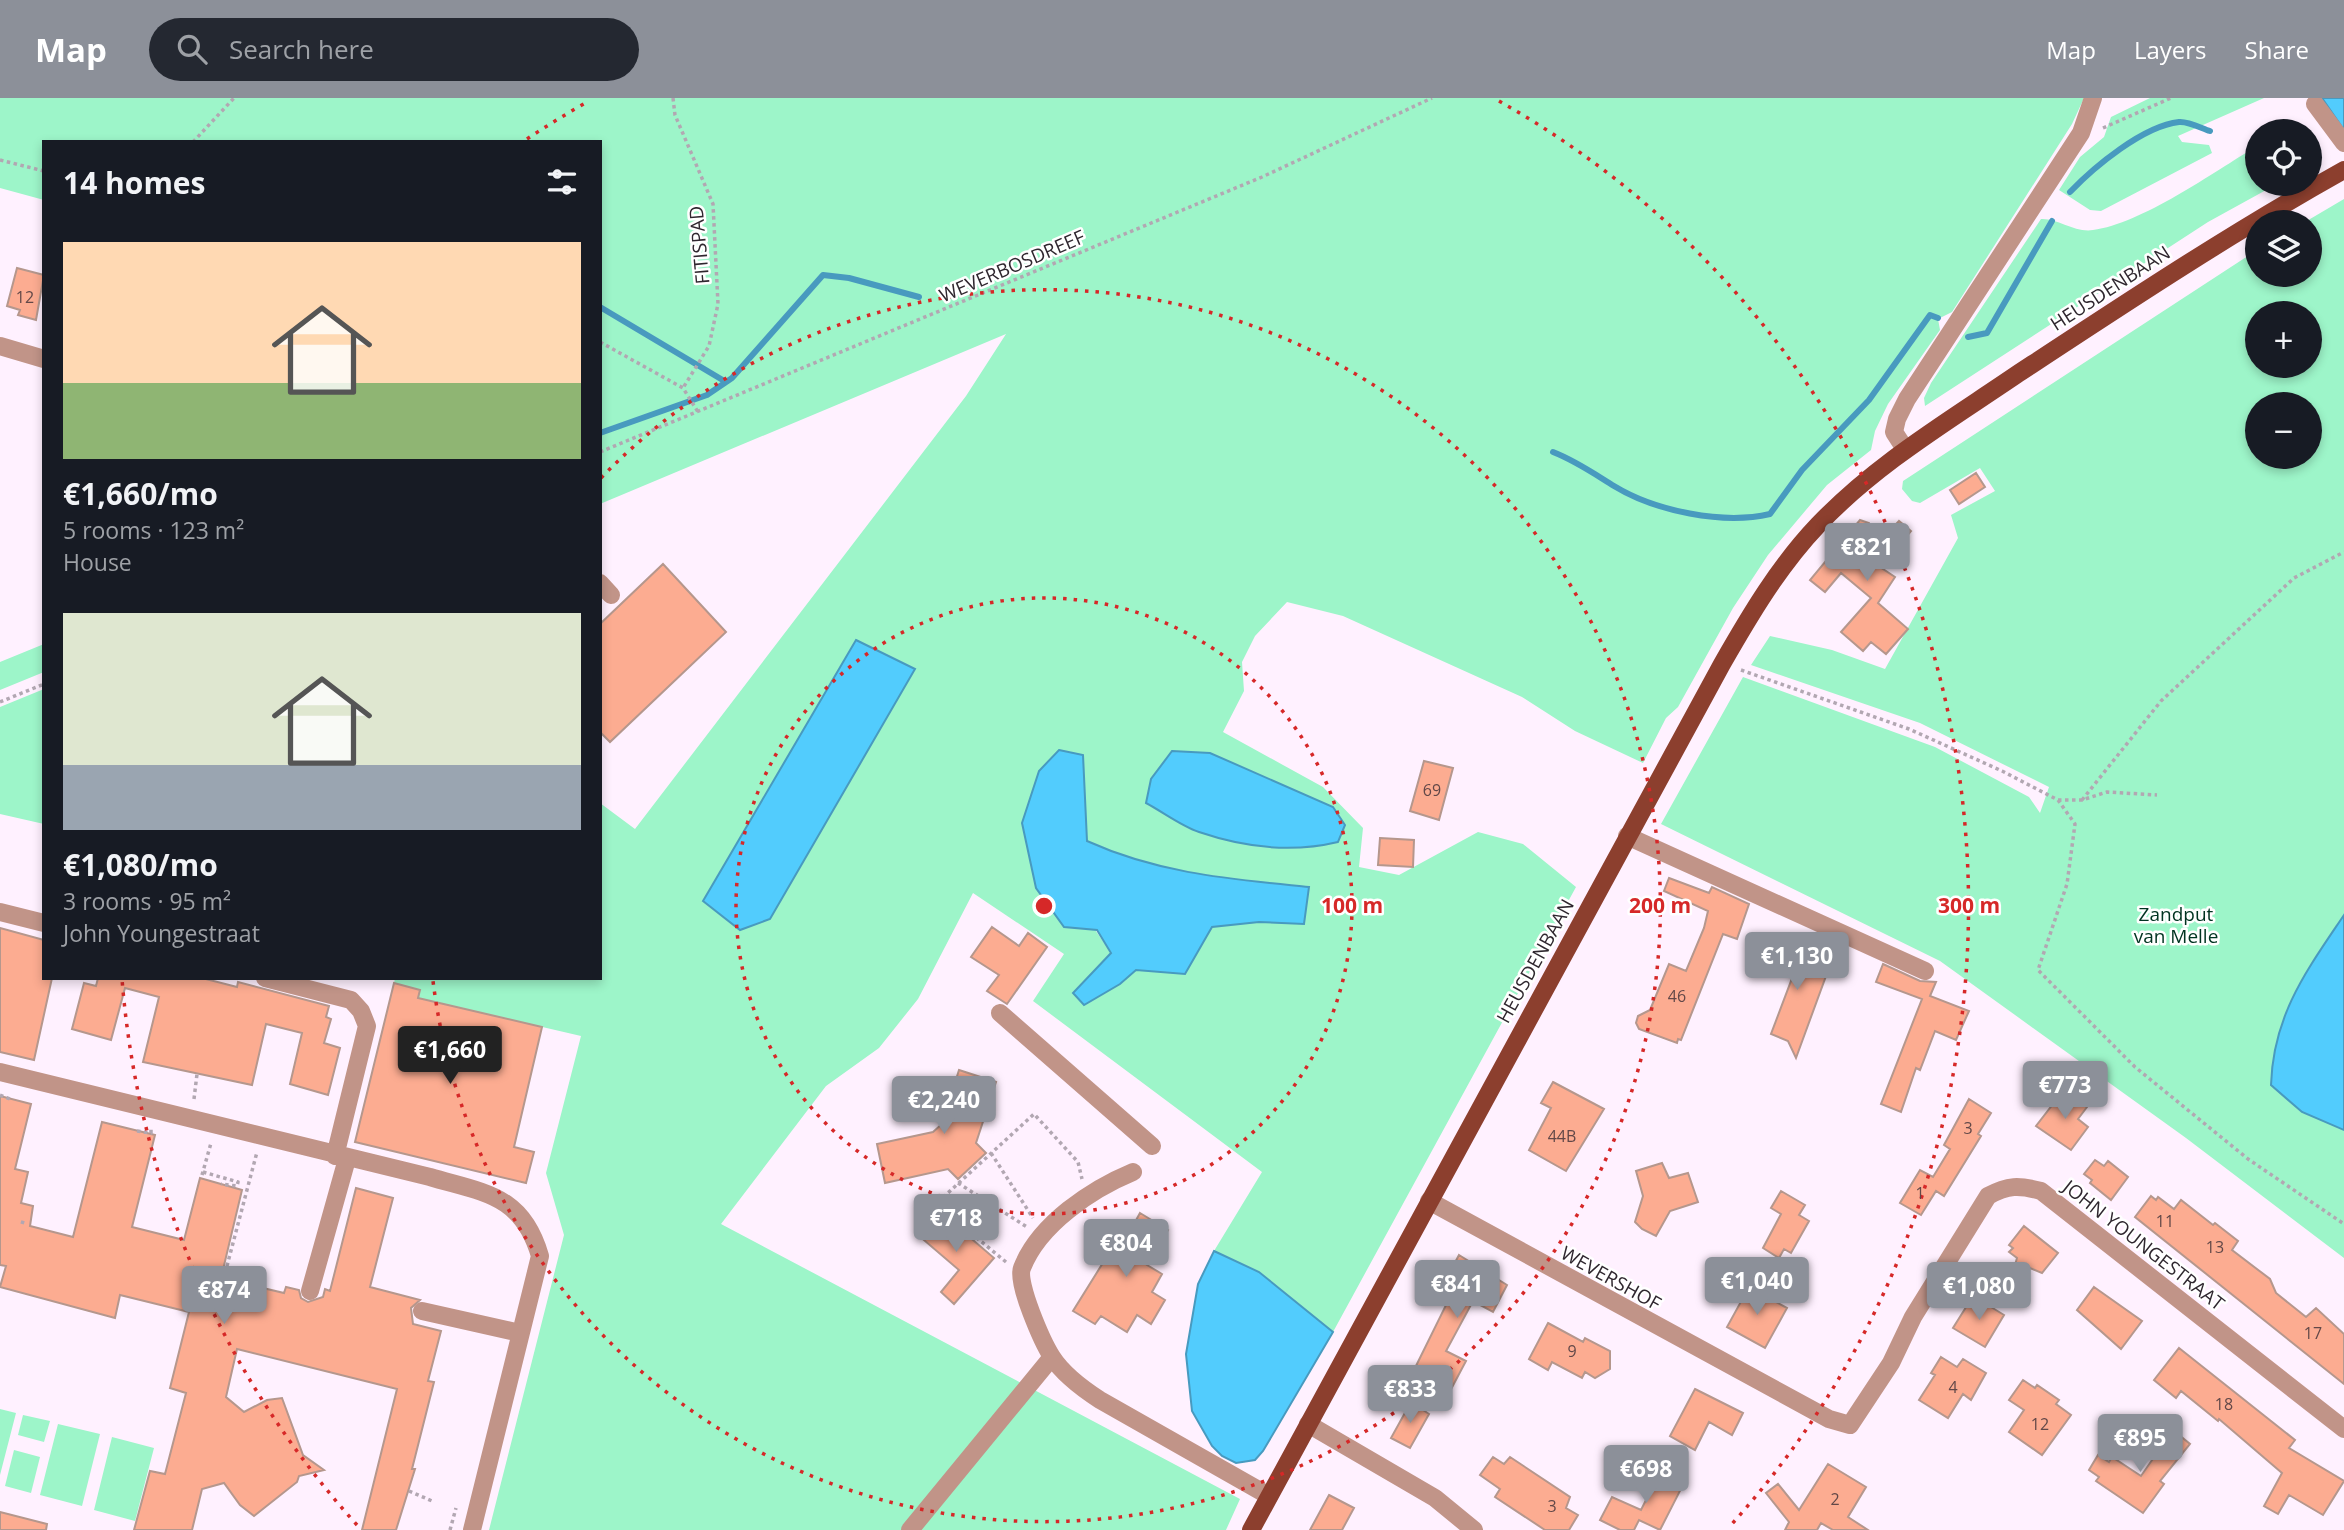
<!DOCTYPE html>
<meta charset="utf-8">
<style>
:root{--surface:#171b24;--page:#242831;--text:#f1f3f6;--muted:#9ea1a6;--accent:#8c9099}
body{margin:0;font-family:"Open Sans",sans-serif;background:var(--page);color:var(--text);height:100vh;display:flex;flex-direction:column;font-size:26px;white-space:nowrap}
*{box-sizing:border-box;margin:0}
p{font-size:23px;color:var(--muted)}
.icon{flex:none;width:38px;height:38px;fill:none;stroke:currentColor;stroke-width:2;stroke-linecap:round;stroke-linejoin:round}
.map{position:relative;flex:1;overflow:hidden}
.panel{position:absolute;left:42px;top:42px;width:560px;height:840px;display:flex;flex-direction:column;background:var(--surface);border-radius:0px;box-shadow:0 4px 10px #0003}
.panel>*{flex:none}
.tools{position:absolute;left:2245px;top:21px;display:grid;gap:14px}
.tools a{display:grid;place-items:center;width:77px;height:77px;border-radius:50%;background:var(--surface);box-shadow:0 4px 10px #0003;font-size:35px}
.price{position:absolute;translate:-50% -60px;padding:0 16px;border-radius:7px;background:var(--accent);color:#fff;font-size:23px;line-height:46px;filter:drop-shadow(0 2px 4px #0008)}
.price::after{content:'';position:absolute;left:50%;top:42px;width:21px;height:16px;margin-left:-10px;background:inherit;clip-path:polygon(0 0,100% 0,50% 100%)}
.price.on{background:#222;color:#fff}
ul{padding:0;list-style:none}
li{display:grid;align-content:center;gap:14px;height:371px;padding:0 21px}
li span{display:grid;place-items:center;height:217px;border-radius:0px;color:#555}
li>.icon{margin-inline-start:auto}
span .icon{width:126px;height:126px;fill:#fffc;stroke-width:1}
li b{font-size:30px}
h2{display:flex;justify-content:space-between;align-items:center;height:84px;padding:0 21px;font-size:30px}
header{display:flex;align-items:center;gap:42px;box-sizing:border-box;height:98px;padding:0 35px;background:var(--accent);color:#fff}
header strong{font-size:33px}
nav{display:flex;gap:38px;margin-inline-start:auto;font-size:24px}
.search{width:490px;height:63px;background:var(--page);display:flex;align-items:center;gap:18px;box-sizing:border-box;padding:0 24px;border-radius:38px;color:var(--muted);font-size:26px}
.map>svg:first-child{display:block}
.green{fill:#9df5c9;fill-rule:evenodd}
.water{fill:#52ccfd;stroke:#489abf;stroke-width:2}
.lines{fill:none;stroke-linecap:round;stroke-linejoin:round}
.stream{stroke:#489abf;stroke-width:6}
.building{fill:#fcac91;stroke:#b5978d;stroke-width:2}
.path{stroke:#b2a7b2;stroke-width:3.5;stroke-dasharray:3.5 3.5;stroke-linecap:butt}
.minor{stroke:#c19488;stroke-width:18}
.major{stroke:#8c3f2e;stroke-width:18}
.ring{fill:none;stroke:#d62828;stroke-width:3.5;stroke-dasharray:3.5 7}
.labels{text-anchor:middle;stroke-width:5;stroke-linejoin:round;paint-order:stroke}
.number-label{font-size:16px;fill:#624848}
.street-label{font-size:19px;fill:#2f272f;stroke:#fff}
.park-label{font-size:19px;fill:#003421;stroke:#fff}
.centre{fill:#d62828;stroke:#fff;stroke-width:3.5}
.ring-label{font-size:21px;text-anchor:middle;font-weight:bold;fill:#d62828;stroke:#fff;stroke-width:5;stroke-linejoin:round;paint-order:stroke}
</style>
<header>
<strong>Map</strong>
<div class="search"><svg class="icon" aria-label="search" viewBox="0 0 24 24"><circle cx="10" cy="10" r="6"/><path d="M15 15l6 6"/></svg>Search here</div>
<nav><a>Map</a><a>Layers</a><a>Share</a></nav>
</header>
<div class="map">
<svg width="2344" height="1432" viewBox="0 0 2344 1432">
<rect width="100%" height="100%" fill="#fff1ff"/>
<!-- green -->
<path class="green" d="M 0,0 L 2084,0 L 2072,26 L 1952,214 L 1938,221 L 1940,232 L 1888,306 L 1875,333 L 1871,352 L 1827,387 L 1768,457 L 1733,510 L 1678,609 L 1666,620 L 1643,665 L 1575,633 L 1522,599 L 1343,518 L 1287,504 L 1255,538 L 1242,564 L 1244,593 L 1223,634 L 1323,689 L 1363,730 L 1359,769 L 1399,777 L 1478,734 L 1523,746 L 1576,789 L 1333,1234 L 1259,1174 L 1214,1153 L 1262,1074 L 1033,903 L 1064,856 L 973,795 L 918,901 L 879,950 L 826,988 L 721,1126 L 1240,1401 L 1226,1432 L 489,1432 L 564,1137 L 546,1075 L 581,938 L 418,900 L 420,892 L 394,885 L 395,880 L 600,880 L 600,705 L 635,731 L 966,298 L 1006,236 L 600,406 L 600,44 L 44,44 L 44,102 L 0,90 ZM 1172,653 L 1210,655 L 1338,744 C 1292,755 1243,749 1199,734 C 1181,728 1163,714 1147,705 L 1151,681 ZM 1083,658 L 1087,743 C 1160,775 1230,781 1309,789 L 1304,826 L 1259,824 L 1212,829 L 1185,876 L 1136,872 L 1120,886 L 1074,895 L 1111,855 L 1022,725 L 1031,702 Z
M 2150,0 L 2264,0 L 2178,38 L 2182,44 L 2209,47 L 2212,55 L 2101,113 L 2090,112 L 2059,92 L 2080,59 L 2104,39 L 2111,19 Z
M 2257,48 L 2258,86 L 2277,86 L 2208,124 L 1925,308 L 1924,300 L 1931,285 L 2041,121 C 2057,120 2075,135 2093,132 C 2141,126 2214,74 2257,48 Z
M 2344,101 L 2344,1160 L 2186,1040 L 1940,863 L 1661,726 L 1743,579 L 1935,649 L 2029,699 L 2040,715 L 2049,689 L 1920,625 L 1751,567 L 1770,538 L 1832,552 L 1885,571 L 1958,440 L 1951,417 L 1995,393 L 1980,370 L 1920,405 L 1912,403 L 1902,391 L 1903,383 L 2257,152 L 2258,177 L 2310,177 L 2310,124 L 2305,124 ZM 2258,215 L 2310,215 L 2310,268 L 2258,268 ZM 2258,306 L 2310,306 L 2310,359 L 2258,359 Z
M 44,546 L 44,574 L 0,592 L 0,564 Z
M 44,591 L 44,726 L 0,716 L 0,609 Z
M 0,1311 L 16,1315 L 0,1377 Z
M 23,1317 L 50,1323 L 44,1344 L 18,1337 Z
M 58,1326 L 100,1336 L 82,1408 L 40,1397 Z
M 112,1339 L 154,1350 L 135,1423 L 94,1412 Z
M 14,1352 L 40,1359 L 31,1395 L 5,1388 Z"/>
<!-- water -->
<path class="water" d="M 2322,0 L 2344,0 L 2344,32 Z
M 856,542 L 915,571 L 770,821 L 740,832 L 703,803 Z
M 1059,652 L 1083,657 L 1087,743 C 1160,776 1231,781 1309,789 L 1304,826 L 1259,824 L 1212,829 L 1185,876 L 1136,872 L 1120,886 L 1084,907 L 1073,895 L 1111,855 L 1097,832 L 1064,829 L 1036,790 L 1022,725 L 1039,673 Z
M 1172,653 L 1210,655 L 1333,709 L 1345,727 L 1338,744 C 1292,755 1243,749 1199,734 C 1181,728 1163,714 1146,705 L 1151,681 Z
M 2344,817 L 2344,1032 L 2302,1014 L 2271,987 C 2273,917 2307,872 2344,817 Z
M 1214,1153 L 1259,1174 L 1333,1234 L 1263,1353 L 1255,1362 L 1236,1365 L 1222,1358 L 1212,1348 L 1192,1313 L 1186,1256 L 1198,1186 Z"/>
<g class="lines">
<!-- stream -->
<path class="stream" d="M 2070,94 C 2094,69 2143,28 2179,24 C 2188,23 2201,30 2210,33
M 600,209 L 726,284
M 1968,239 L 1987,235 L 2052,123
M 600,335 L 707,297 L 732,280 L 823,177 L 849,180 L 919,199
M 1553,354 C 1576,363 1593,375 1614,388 C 1655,413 1723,427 1770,416 L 1802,372 L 1869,302 L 1930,217 L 1938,220"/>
</g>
<!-- building -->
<path class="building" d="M 17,170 L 44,177 L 36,222 L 18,217 L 20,212 L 7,208 Z
M 1976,375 L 1985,389 L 1959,406 L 1950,392 Z
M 1860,422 L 1869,425 L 1880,444 L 1899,423 L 1911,433 L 1880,469 L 1895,479 L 1878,505 L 1908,531 L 1886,556 L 1871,544 L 1863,553 L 1841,534 L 1871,500 L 1841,475 L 1825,494 L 1810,482 Z
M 663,466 L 726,534 L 610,644 L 600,634 L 600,526 Z
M 1424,663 L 1453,670 L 1439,722 L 1410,713 Z
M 1380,740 L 1414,742 L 1413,769 L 1378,767 Z
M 1669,780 L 1709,795 L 1712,789 L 1749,806 L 1737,841 L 1723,836 L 1681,942 L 1678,941 L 1677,945 L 1639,931 L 1636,925 L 1638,918 L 1650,912 L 1669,866 L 1686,873 L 1704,830 L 1708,813 L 1664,793 Z
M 992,829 L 1019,848 L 1028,835 L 1047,849 L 1007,906 L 987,893 L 999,877 L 971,859 Z
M 0,830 L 44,842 L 44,880 L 52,880 L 34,962 L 0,954 Z
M 1773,836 L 1795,844 L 1794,846 L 1805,851 L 1804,854 L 1821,860 L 1816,874 L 1826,878 L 1796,960 L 1788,943 L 1771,936 L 1797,867 L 1766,854 Z
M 1883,866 L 1920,883 L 1936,884 L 1930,898 L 1969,913 L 1956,942 L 1935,933 L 1920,972 L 1916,970 L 1901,1014 L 1881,1006 L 1922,901 L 1876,884 Z
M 98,880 L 202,880 L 237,889 L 238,884 L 329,908 L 326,919 L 331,921 L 324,945 L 340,950 L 328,997 L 290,986 L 302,935 L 266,926 L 252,987 L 143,964 L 159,899 L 125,890 L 111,942 L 72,931 L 84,885 L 96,888 Z
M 394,885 L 420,892 L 418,900 L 542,929 L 514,1049 L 534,1054 L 526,1085 L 355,1044 Z
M 959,972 L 996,984 L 976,1045 L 986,1055 L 958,1081 L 948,1071 L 885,1085 L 877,1046 L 933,1034 L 942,1026 Z
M 1553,984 L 1604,1011 L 1566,1073 L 1529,1052 L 1551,1010 L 1541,1005 Z
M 2064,992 L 2087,1009 L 2078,1021 L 2088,1029 L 2071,1052 L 2036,1028 Z
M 0,998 L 31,1006 L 15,1071 L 28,1074 L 21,1105 L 33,1108 L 30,1128 L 73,1139 L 102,1024 L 155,1037 L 132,1129 L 184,1142 L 200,1080 L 242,1092 L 221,1180 L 284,1195 L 286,1189 L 299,1192 L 301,1200 L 308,1204 L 323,1199 L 325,1191 L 330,1193 L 356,1090 L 393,1100 L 370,1189 L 420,1202 L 411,1210 L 413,1226 L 441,1233 L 428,1283 L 434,1284 L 412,1371 L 415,1371 L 396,1432 L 362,1432 L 397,1291 L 237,1251 L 226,1299 L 244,1314 L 267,1302 L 282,1300 L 303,1357 L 324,1372 L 299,1378 L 297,1384 L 254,1418 L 240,1407 L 224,1385 L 202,1391 L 192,1432 L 134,1432 L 150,1373 L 165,1376 L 186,1295 L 170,1290 L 189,1214 L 120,1197 L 115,1220 L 0,1189 L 6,1168 L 0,1167 Z
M 1969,1001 L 1991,1015 L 1978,1036 L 1981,1038 L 1944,1098 L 1936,1093 L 1921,1117 L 1900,1105 L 1920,1072 L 1933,1079 L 1950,1051 L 1944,1047 Z
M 2095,1062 L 2104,1068 L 2108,1063 L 2128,1079 L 2111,1102 L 2090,1085 L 2092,1082 L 2084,1076 Z
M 1662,1065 L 1669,1080 L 1688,1075 L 1698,1104 L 1670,1113 L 1656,1138 L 1642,1131 L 1635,1124 L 1643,1098 L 1636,1073 Z
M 1781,1093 L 1805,1107 L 1799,1117 L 1809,1123 L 1791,1155 L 1784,1151 L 1779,1160 L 1763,1150 L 1781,1116 L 1771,1110 Z
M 2151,1098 L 2156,1102 L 2158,1099 L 2174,1111 L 2181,1102 L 2213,1127 L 2215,1125 L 2238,1143 L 2232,1152 L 2270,1181 L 2276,1195 L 2306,1219 L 2316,1210 L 2344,1236 L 2344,1286 L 2135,1119 Z
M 939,1113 L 994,1160 L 954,1206 L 941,1194 L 959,1172 L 918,1137 Z
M 1140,1115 L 1168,1132 L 1147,1167 L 1162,1176 L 1152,1194 L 1165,1202 L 1151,1226 L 1137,1217 L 1127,1234 L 1101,1218 L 1095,1226 L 1073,1213 L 1124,1131 L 1129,1135 Z
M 2024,1128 L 2058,1155 L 2042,1175 L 2030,1170 L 2013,1174 L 2017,1160 L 2009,1154 L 2013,1150 L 2009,1147 Z
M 1459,1157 L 1507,1187 L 1493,1214 L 1473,1203 L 1446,1253 L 1466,1263 L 1449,1295 L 1414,1272 L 1453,1193 L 1443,1187 Z
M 1749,1189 L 1787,1210 L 1765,1250 L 1727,1229 Z
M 2094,1189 L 2142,1223 L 2121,1251 L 2077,1212 Z
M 1973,1198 L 2004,1217 L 1985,1249 L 1953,1230 Z
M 1548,1225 L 1583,1244 L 1585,1240 L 1610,1253 L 1610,1271 L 1595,1280 L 1585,1274 L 1582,1280 L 1552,1264 L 1548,1272 L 1529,1261 Z
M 2179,1250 L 2295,1342 L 2289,1350 L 2344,1383 L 2323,1417 L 2289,1397 L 2278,1416 L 2264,1408 L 2282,1375 L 2219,1321 L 2218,1323 L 2181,1293 L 2176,1300 L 2154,1282 Z
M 1941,1259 L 1957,1269 L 1963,1261 L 1986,1275 L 1971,1302 L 1963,1296 L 1948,1320 L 1919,1302 L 1935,1277 L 1931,1275 Z
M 2023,1282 L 2035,1290 L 2037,1287 L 2059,1302 L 2056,1306 L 2071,1317 L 2042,1357 L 2009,1334 L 2024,1312 L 2009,1302 Z
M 1695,1291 L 1743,1315 L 1732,1337 L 1709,1324 L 1695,1352 L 1670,1338 Z
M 1411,1304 L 1429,1316 L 1410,1350 L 1391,1340 Z
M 2173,1332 L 2190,1346 L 2160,1383 L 2164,1386 L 2143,1415 L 2096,1383 L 2099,1379 L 2089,1372 L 2098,1357 L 2109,1364 L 2112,1359 L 2141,1378 Z
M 1493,1359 L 1504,1366 L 1510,1359 L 1570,1399 L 1566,1410 L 1578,1417 L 1569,1432 L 1545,1432 L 1495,1399 L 1500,1391 L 1480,1377 Z
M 1828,1366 L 1866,1389 L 1848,1419 L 1868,1432 L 1833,1432 L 1821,1425 L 1817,1432 L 1785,1432 L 1789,1424 L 1766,1395 L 1778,1386 L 1799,1412 Z
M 1662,1370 L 1685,1383 L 1660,1432 L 1639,1422 L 1634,1432 L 1620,1432 L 1600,1422 L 1612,1399 L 1641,1412 Z
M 1329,1397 L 1354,1410 L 1342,1432 L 1310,1432 Z
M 0,1414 L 47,1426 L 46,1432 L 0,1432 Z"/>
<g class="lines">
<!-- path -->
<path class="path" d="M 673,0 L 675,17 L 713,106 L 718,206 L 709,248 L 683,290
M 2103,30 L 2171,0
M 193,44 L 234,0
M 0,62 L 44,73
M 600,244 L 683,290 L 698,314
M 600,354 L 1262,79 L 1432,0
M 1741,572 L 1909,631 L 2002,673 L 2058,702 L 2075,726 L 2067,786 L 2038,872 L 2135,969 L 2248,1061 L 2344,1126
M 0,604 L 44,586
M 2058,702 L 2082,702 L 2107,694 L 2157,697
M 2082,702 L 2161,603 L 2294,480 L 2344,454
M 0,997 L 10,1001
M 194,1001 L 197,976
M 137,1033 L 151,1035 L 151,1030
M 991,1055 L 1033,1120
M 203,1074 L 238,1084 L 237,1088 L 221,1086
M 202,1077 L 211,1045
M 958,1085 L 1027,1129
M 22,1126 L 24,1120
M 1006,1164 L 942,1111 L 938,1104 L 1034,1016 L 1078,1064 L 1082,1081
M 218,1202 L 257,1054
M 409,1393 L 432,1403
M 450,1432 L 456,1410"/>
<!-- minor -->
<path class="minor" d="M 2315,6 L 2344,45
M 0,248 L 44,261
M 1905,351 L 1894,334 L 1897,321 L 1907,301 L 2081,35 L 2093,0
M 600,485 L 611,497
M 1627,738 L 1925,873
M 0,814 L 44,825
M 265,880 L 351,902 L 361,913 L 367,928 L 335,1058
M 1000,915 L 1152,1048
M 0,974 L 430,1079 C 484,1095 522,1096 540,1158 L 472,1432
M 1133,1074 C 1092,1091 1039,1126 1022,1170 C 1016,1185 1043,1245 1052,1259 C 1063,1276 1083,1291 1100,1302 L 1269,1398
M 1429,1103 L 1829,1321 L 1850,1327 L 1891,1265 L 1913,1219 L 1988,1098 C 2008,1087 2019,1087 2041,1093 L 2344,1331
M 310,1193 L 347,1061
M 422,1213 L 520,1235
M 1308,1326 L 1435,1400 L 1474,1432
M 910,1432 L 1052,1259"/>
<!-- major -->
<path class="major" d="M 1251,1432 L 1722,566 C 1750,517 1779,468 1818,427 C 1876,366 1947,324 2016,277 C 2124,206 2231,135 2344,72"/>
</g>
<!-- distance rings -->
<g class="ring">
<circle cx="1044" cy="808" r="308"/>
<path d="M601 380A616 616 0 1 1 433 883"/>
<path d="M357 1427A925 925 0 0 1 122 881M527 41A925 925 0 0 1 589 3M1499 3A925 925 0 0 1 1731 1427"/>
</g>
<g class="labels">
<!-- number labels -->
<g class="number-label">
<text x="25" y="205">12</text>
<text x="1432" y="698">69</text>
<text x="1677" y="904">46</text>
<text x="1968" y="1036">3</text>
<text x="1562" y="1044">44B</text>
<text x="1920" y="1101">1</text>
<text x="2165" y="1129">11</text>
<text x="2215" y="1155">13</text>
<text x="2313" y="1241">17</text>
<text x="1572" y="1259">9</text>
<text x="1953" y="1295">4</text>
<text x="2224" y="1312">18</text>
<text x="2040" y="1332">12</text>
<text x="1835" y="1407">2</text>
<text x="1552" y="1414">3</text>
</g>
<!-- street labels -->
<g class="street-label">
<text transform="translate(699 147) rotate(-95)" y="7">FITISPAD</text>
<text transform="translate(1012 168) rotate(-23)" y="7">WEVERBOSDREEF</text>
<text transform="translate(2110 190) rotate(-33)" y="7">HEUSDENBAAN</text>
<text transform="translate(1535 863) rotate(-61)" y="7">HEUSDENBAAN</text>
<text transform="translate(2144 1147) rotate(38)" y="7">JOHN YOUNGESTRAAT</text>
<text transform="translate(1611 1180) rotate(29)" y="7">WEVERSHOF</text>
</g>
<!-- park labels -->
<g class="park-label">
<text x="2176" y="823">Zandput<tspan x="2176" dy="22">van Melle</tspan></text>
</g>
</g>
<circle cx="1044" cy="808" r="10" class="centre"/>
<g class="ring-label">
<text x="1352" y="815">100 m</text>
<text x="1660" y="815">200 m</text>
<text x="1969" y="815">300 m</text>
</g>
</svg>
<div class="tools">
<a><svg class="icon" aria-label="locate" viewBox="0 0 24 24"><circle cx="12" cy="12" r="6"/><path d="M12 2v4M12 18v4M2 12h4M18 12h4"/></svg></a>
<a><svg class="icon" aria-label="layers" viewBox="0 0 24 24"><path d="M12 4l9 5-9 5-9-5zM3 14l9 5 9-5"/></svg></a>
<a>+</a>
<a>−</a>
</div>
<b class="price" style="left:1867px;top:485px">€821</b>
<b class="price" style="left:1797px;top:894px">€1,130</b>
<b class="price on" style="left:450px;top:988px">€1,660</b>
<b class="price" style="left:2065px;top:1023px">€773</b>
<b class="price" style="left:944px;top:1038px">€2,240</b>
<b class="price" style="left:956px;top:1156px">€718</b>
<b class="price" style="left:1126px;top:1181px">€804</b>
<b class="price" style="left:1757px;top:1219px">€1,040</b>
<b class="price" style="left:1457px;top:1222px">€841</b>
<b class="price" style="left:1979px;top:1224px">€1,080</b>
<b class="price" style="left:224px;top:1228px">€874</b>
<b class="price" style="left:1410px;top:1327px">€833</b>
<b class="price" style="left:2140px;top:1376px">€895</b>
<b class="price" style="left:1646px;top:1407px">€698</b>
<section class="panel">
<h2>14 homes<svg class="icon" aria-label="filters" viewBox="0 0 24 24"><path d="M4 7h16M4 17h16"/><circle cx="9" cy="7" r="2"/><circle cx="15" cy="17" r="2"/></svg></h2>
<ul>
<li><span style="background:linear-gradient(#ffd9b3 65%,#8fb573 0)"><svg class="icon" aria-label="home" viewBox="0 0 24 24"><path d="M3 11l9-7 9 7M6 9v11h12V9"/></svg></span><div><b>€1,660/mo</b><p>5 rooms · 123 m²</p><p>House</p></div></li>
<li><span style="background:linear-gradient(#dfe7d0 70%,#9aa5b1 0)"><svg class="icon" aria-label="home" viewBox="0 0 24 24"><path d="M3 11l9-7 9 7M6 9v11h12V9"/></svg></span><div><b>€1,080/mo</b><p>3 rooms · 95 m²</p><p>John Youngestraat</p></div></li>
</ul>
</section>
</div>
